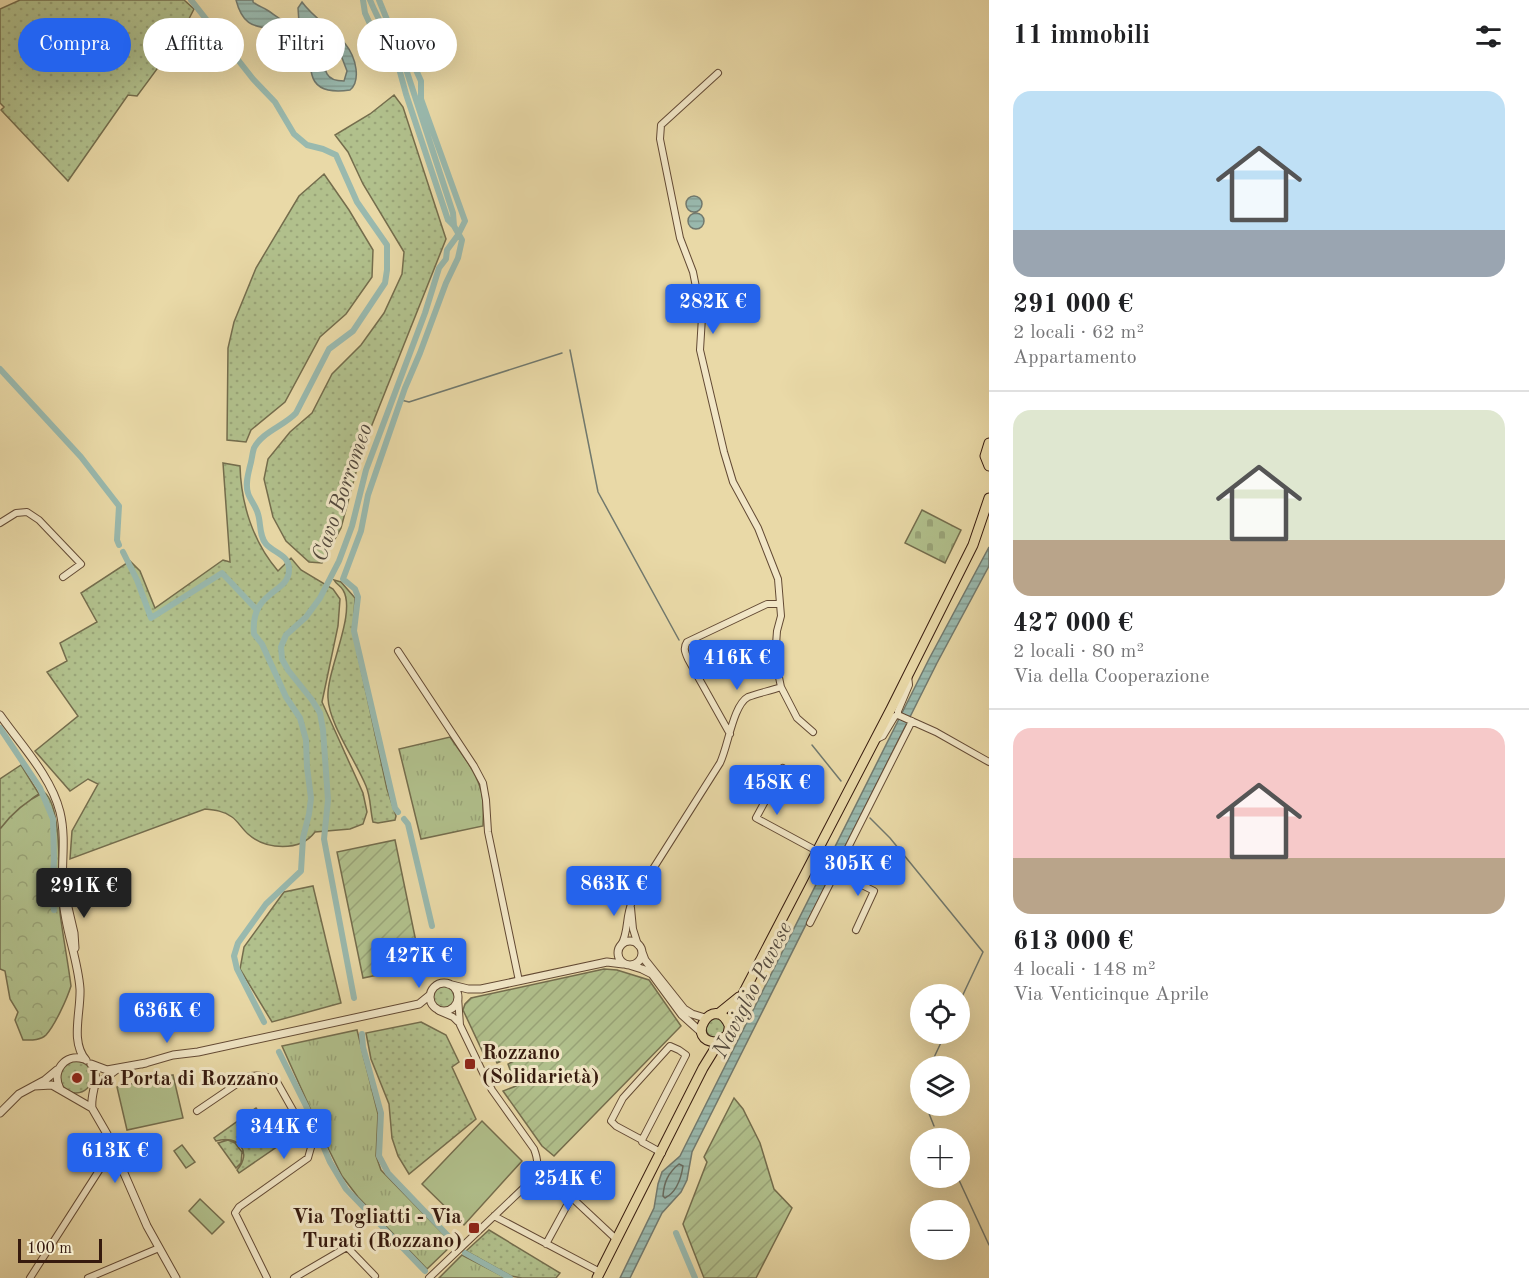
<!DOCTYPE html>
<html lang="it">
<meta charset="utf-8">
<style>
:root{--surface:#fff;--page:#f6f6f6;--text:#202124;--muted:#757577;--line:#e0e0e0;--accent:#2563eb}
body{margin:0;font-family:"Old Standard TT",serif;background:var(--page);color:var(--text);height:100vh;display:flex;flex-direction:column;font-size:22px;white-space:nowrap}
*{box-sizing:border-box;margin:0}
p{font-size:20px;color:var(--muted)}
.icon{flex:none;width:33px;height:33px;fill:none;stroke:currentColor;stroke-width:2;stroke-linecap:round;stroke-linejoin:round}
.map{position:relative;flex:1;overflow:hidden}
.side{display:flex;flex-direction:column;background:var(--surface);width:540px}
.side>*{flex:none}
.top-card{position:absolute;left:18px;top:18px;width:570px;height:54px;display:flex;gap:12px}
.buttons{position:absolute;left:910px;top:984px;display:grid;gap:12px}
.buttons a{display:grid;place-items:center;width:60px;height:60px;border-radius:50%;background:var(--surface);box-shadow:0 6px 24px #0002;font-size:30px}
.scale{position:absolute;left:18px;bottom:15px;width:84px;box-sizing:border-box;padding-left:6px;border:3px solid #361a0e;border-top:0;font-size:16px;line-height:21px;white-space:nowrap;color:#361a0e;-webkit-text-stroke:4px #f1e6c6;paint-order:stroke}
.price{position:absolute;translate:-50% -51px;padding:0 14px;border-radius:6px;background:var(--accent);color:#fff;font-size:20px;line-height:39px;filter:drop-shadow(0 2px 3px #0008)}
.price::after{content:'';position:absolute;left:50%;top:36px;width:18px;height:14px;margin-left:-9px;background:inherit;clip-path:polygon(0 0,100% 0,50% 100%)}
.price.selected{background:#222;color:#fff}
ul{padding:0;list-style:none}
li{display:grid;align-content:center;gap:12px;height:318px;padding:0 24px}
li+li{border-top:2px solid var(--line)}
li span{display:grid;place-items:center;height:186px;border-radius:18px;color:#555}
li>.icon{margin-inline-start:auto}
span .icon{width:108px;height:108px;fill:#fffc;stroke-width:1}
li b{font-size:26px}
h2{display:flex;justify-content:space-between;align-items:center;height:72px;padding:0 24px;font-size:26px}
.tag{padding:0 21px;border-radius:27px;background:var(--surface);box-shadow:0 6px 24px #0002;font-size:21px;line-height:54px}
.tag.selected{background:var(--accent);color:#fff}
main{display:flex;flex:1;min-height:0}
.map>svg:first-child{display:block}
.grass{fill:url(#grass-dots);stroke:#746d4d;stroke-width:1.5}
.forest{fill:url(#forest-crowns);stroke:#746d4d;stroke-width:1.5}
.cemetery{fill:url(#cemetery-stones);stroke:#746d4d;stroke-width:1.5}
.park{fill:url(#park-tufts);stroke:#746d4d;stroke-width:1.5}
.garden{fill:url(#garden-furrows);stroke:#746d4d;stroke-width:1.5}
.pitch{fill:#b1c08c;stroke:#746d4d;stroke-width:1.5}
.water{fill:url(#water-rules);stroke:#71796e;stroke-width:1.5}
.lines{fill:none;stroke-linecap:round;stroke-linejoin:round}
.shore{stroke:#686a5e;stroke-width:1.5}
.stream{stroke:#71796e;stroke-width:1.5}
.canal{stroke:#99b9ae;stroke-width:6}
.minor-casing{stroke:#634a34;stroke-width:8}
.tertiary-casing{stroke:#634a34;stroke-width:9}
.primary-casing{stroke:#361a0e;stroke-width:11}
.minor{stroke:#f1e6c6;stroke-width:6}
.tertiary{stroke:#f1e6c6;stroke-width:7}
.primary{stroke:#e9d9a7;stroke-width:9}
.poi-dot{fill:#8f2418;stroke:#f1e6c6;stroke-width:2}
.labels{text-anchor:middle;stroke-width:6;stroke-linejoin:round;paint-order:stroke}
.poi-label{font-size:21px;font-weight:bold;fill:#361a0e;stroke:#f1e6c6;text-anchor:start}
.water-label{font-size:22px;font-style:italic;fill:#544a3e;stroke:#f1e6c6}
</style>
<main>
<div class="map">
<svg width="989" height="1278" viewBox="0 0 989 1278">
<defs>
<pattern id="grass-dots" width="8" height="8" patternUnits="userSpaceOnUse" patternTransform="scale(1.5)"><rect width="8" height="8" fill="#b1c08c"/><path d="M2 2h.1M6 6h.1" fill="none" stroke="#99a478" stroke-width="1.8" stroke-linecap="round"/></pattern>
<pattern id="forest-crowns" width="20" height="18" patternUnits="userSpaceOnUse" patternTransform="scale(1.5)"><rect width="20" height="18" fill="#b1c08c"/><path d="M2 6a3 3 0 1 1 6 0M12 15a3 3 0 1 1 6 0" fill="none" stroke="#99a478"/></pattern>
<pattern id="cemetery-stones" width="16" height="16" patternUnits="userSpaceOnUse" patternTransform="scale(1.5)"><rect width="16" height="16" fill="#b1c08c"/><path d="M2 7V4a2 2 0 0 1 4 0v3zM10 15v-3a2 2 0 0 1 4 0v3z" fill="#99a478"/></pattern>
<pattern id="park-tufts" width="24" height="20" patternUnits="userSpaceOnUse" patternTransform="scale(1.5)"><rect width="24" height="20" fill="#b1c08c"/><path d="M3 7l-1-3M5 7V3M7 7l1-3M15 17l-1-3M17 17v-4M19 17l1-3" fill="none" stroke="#99a478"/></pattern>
<pattern id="garden-furrows" width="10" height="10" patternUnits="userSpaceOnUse" patternTransform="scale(1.5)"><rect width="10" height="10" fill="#b1c08c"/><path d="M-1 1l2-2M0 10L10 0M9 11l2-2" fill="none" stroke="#99a478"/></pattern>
<pattern id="water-rules" width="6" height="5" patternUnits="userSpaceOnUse" patternTransform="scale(1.5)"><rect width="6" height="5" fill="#99b9ae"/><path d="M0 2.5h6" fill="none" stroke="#849e94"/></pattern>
</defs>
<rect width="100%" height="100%" fill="#e9d9a7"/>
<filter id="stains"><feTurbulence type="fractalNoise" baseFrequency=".00333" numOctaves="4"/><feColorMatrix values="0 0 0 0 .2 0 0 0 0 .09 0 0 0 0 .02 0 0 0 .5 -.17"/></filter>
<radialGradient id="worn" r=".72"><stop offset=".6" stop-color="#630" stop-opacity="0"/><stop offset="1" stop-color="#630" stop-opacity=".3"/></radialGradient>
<!-- grass -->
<path class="grass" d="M 20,0 L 184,0 L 194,9 C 179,40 158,68 137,96 L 128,95 L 68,181 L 1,110 L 4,107 L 0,103 L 0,9 Z
M 394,95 L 403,107 L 446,239 L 362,450 L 341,528 L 322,563 L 309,562 L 286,541 L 273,517 L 264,479 L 268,459 L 290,432 L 312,413 L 332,374 L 361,345 L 384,313 L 402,274 L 404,252 L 363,184 L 348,152 L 335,135 L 370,114 Z
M 324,174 L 349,210 L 373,250 L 372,277 L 346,314 L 320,337 L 285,402 L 251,430 L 246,442 L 227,440 L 228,348 L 234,322 L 256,268 L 299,196 Z
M 223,463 L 240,466 C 241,504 253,542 278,571 L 291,558 L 301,570 L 333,589 L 340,599 L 338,626 L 322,702 L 363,793 L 367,812 L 363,824 L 350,829 L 315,832 C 300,852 266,850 248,834 C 242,829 238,821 232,817 C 224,811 215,810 205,809 L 70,859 L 72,831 L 98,784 L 88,779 L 70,791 L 35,751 L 78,716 L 47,672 L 67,661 L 60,643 L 97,622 L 81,593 L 130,561 L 140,571 L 155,608 L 223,560 L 230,562 Z
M 334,580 L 341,582 L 355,598 L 353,631 L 356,646 L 387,789 L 396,816 L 395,820 L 378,823 L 373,822 C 370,810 371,798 366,786 C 356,761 329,724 328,698 C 326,671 357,613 343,590 C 341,586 336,584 334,580 Z
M 21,765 L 39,794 L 34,797 L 0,829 L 0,779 Z
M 313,886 L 341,1003 L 272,1022 L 240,969 L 244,947 L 284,892 Z
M433 997a11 11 0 1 1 22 0a11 11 0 1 1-22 0Z
M706 1028a10 10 0 1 1 20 0a10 10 0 1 1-20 0Z
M 421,1022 L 446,1035 L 459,1062 L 452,1067 L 476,1119 L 409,1174 L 398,1156 L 392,1138 L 389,1104 L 371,1059 L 366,1033 Z
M60 1077a16 16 0 1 1 32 0a16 16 0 1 1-32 0Z
M 256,1108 L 281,1144 L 239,1173 L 237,1170 C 253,1152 238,1134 216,1141 L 214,1138 Z
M 228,1140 L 235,1143 L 242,1152 L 241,1163 L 236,1168 L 218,1143 Z
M 489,1230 L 560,1273 L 556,1278 L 522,1278 L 511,1276 L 466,1251 Z"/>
<!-- forest -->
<path class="forest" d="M 44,792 C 64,808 58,886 60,913 C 63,937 68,962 71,986 C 67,999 55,1025 46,1035 C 40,1041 30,1040 23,1040 L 15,1020 L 18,1012 L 10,999 L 5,971 L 0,969 L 0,829 C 12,813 26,801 44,792 Z"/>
<!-- cemetery -->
<path class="cemetery" d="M 922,510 L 961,530 L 945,563 L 905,543 Z"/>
<!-- park -->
<path class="park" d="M 450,737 C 461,753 474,769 480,787 C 485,800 483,814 483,826 L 421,839 L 399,749 Z
M 357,1030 L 378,1114 L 376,1156 L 381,1170 L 453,1244 L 427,1269 L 358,1197 L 342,1176 L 329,1150 L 282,1046 Z
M 462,1255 L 506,1278 L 439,1278 Z"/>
<!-- garden -->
<path class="garden" d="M 395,840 L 421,966 L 363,978 L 337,852 Z
M 604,969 L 617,970 L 649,980 L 681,1026 L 554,1156 L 542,1146 L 503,1091 L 516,1086 L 508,1064 L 512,1062 L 516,1056 L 512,1054 L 509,1058 L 497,1063 L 495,1059 L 487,1061 L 463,1010 L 465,1004 L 471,998 Z
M 734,1098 L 743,1109 L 760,1143 L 774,1189 L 792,1208 L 756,1278 L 704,1278 L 683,1224 L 707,1162 L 704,1157 Z"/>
<!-- pitch -->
<path class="pitch" d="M 173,1075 L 183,1118 L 127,1130 L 117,1087 Z
M 482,1121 L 522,1161 L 464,1225 L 422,1184 Z
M 182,1145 L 195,1162 L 186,1168 L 174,1151 Z
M 200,1199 L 224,1222 L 212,1234 L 189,1211 Z"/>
<!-- water -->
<path class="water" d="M 236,0 L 253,0 L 253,2 C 258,6 262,7 267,10 C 277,16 286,26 299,23 L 298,8 L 302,2 C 320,27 352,36 356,69 C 357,77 356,85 350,90 C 336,92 316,92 312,75 C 309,65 312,60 320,53 L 325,54 C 324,71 325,81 344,81 L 347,71 L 339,50 L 320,31 L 314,33 L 315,42 L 313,47 C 302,46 299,34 289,31 C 285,29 279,30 274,29 C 251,27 242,23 236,0 Z
M686 204a8 8 0 1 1 16 0a8 8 0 1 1-16 0Z
M688 221a8 8 0 1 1 16 0a8 8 0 1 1-16 0Z
M 989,547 L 989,566 L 937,663 L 692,1152 L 687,1180 L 681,1192 L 662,1213 L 630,1278 L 620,1278 L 654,1208 L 658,1184 L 662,1172 L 680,1156 L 684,1148 L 929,659 Z"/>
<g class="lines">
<!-- shore -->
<path class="shore" d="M 679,1164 L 683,1166 C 681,1179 677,1192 665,1198 L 663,1196 C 664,1182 668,1173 679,1164 Z"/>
<!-- stream -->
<path class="stream" d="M 570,350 L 598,492 L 679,640
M 401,400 L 409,402 L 562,353
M 812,745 L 841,781
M 870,818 L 890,838 L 983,952 L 960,1001
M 930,1066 L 945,1034
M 921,1086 L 921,1096
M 926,1106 L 934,1126
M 936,1130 L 940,1138
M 958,1178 L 989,1245"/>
<!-- canal -->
<path class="canal" d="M 191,0 L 253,79 L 275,102 L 294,134 L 307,145 L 323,149 L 336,155 L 357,202 L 387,245 L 387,270 L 385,283 L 353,331 L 329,349 L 296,413 C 284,426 262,432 254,448 C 252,454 252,460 250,466 C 248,475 245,484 248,493 C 250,500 256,506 258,514 C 261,523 259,536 266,544 C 274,553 290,555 289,570 C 289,594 250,590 254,634 L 262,644 L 286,697 L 300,718 L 306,740 L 307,767 L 311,798 L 309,814 L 303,838 L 301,871 L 266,904 L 238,943 L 234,956 L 237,969 L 264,1022
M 363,0 L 365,13 L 375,35 L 397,61 L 406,94 L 448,220 L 454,226
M 370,0 C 380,25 394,46 406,69 L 453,213 L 454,226 L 462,240 L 458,258 L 446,283 L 420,353 L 405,388 L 368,495 L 361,531 L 343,579 L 355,589 L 358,597 L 354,631 L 395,808 L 398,812
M 0,369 L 81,457 L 119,506 L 117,540 L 119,545
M 123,552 L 137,580 L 151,618 L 222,573 L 256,609
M 0,728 L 40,788 L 53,819 L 54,861 L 52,884 L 54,910
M 404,819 L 408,824 L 432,926
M 354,998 L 324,839 L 328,800 L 323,730 L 320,713 L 312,700 L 288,670 L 282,659 L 281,647 L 286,635 L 306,617 L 320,598 L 339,561 L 352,526 L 366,470 L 425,313 L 439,268 L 446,259 L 447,250 L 458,235 L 465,221 L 421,99 L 421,81 L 416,70 L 390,27 L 379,0
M 362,1034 L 363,1047 L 381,1113 L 379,1156 L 388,1173 L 454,1242
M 279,1052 L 306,1106 L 330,1162 L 346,1189 L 425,1271
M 676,1233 L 695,1278
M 465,1253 L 510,1278"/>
<!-- minor casing -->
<g class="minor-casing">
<path id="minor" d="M 718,73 L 661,125 L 660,139 L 680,238 L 693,272 L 702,317 L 700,350 L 724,452 L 733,482 L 758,528 L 778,579 L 781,616 L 777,631 L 775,658 L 781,687 L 797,718 L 813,732
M 0,523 L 16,513 L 27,512 L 39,520 L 81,564 L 63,577
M 398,651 L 474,766 L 483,783 L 486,800 L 488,832 L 519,981
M 898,715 L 936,732 L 989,762
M 730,734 L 688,659 C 685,652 683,648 687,642 L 767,604 L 780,604
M 875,740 L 883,736 L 895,716 L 898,715 L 898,711 L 909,685 L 908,675
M 783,768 L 756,818 L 817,851
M 836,872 L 874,891 L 856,930
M 631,908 L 633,929 L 638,945
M 810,923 L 912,721
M 621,945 C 629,932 625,917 632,902 L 720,763 C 728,747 733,705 748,697 C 758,693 770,691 781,687
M 439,1011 L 453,1017 L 458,1022
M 197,1111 L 247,1077 C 256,1074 270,1076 277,1082 L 312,1144 L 308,1158 L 239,1207 L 235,1213 L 267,1278
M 642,1140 L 616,1126 L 611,1121 L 623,1098 L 670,1046 L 679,1050 L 686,1055 L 642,1140 L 642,1142 L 662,1153
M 538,1166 L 616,1239
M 494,1216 L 600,1272
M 546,1244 L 571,1198
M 30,1278 L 107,1158 L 114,1151
M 88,1278 L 159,1248
M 294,1278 L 347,1247 L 375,1276
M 429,1278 L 532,1180 C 538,1168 539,1162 534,1149 L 492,1090 L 484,1075 L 460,1025 L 458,997"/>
</g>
<!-- tertiary casing -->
<g class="tertiary-casing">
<path id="tertiary" d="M 0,715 C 21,745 51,776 60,812 C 67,841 60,870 63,899 C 65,930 78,959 80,989 C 81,1012 70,1042 86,1060
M 67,903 L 74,933 L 75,948
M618 953a12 12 0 1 1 24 0a12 12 0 1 1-24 0Z
M 642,952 L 645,960 L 684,1009 L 692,1014 L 705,1018
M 629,965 L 642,969 L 652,974 L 682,1015 L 702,1033
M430 997a14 14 0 1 1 28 0a14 14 0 1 1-28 0Z
M 448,984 L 468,989 L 481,989 L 607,962 L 623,964
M 91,1064 L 107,1070 L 146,1063
M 142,1064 L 173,1055 L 198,1052 L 419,1004 L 430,995
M 96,1085 L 116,1070
M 34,1086 L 52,1085 L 92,1108 L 107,1134 L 147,1226 L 176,1278
M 60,1089 C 51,1071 65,1053 84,1059
M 92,1108 C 90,1093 100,1080 93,1066
M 0,1113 L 19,1094 L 45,1080 L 57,1070"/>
</g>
<!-- primary casing -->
<g class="primary-casing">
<path id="primary" d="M 989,443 L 985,456 L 989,466
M 718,1014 L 739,997
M 719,1042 C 681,1044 714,991 729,1025
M 597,1278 L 703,1068 L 719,1042 L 728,1034 L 731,1018 L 746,988 L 891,709 L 973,545 L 989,498"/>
</g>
<!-- minor -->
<use href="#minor" class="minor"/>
<!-- tertiary -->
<use href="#tertiary" class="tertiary"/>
<!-- primary -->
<use href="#primary" class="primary"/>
</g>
<!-- markers -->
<g class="poi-dot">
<rect x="464" y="1058" width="12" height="12" rx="3"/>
<circle cx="77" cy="1078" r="6"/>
<rect x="468" y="1222" width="12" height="12" rx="3"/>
</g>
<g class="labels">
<!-- poi labels -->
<g class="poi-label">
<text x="482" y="1059">Rozzano<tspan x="482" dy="24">(Solidarietà)</tspan></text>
<text x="89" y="1085">La Porta di Rozzano</text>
<text x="462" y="1223" text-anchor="end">Via Togliatti - Via<tspan x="462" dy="24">Turati (Rozzano)</tspan></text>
</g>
<!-- water labels -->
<g class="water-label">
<text transform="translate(341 492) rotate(-71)" y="8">Cavo Borromeo</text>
<text transform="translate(751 989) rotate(-63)" y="8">Naviglio Pavese</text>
</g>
</g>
<rect width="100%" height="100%" filter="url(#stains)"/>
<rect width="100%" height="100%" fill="url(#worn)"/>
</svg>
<div class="buttons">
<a><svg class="icon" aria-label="locate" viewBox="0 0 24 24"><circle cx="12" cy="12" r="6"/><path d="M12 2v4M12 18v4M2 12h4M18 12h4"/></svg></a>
<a><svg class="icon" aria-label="layers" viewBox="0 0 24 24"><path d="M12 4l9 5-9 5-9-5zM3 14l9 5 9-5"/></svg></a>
<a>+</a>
<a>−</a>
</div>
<div class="scale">100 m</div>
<b class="price" style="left:713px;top:335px">282K €</b>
<b class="price" style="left:737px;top:691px">416K €</b>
<b class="price" style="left:777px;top:816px">458K €</b>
<b class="price" style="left:858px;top:897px">305K €</b>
<b class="price" style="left:614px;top:917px">863K €</b>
<b class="price selected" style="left:84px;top:919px">291K €</b>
<b class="price" style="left:419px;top:989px">427K €</b>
<b class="price" style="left:167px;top:1044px">636K €</b>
<b class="price" style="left:284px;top:1160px">344K €</b>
<b class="price" style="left:115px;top:1184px">613K €</b>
<b class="price" style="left:568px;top:1212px">254K €</b>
<div class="top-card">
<a class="tag selected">Compra</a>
<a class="tag">Affitta</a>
<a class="tag">Filtri</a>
<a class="tag">Nuovo</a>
</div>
</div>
<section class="side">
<h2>11 immobili<svg class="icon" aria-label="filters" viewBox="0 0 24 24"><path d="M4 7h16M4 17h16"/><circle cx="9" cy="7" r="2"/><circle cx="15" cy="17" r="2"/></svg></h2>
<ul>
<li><span style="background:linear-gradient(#bfe0f5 75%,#9aa5b1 0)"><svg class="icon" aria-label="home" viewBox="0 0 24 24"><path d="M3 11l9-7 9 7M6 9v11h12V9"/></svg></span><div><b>291 000 €</b><p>2 locali · 62 m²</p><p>Appartamento</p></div></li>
<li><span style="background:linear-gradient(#dfe7d0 70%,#b9a48a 0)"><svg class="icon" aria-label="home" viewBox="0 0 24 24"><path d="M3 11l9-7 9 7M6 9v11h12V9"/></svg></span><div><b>427 000 €</b><p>2 locali · 80 m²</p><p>Via della Cooperazione</p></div></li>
<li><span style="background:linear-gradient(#f6c9c9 70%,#b9a48a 0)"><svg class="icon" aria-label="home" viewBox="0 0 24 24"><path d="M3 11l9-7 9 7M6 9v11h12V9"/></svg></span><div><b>613 000 €</b><p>4 locali · 148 m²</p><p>Via Venticinque Aprile</p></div></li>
</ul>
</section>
</main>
